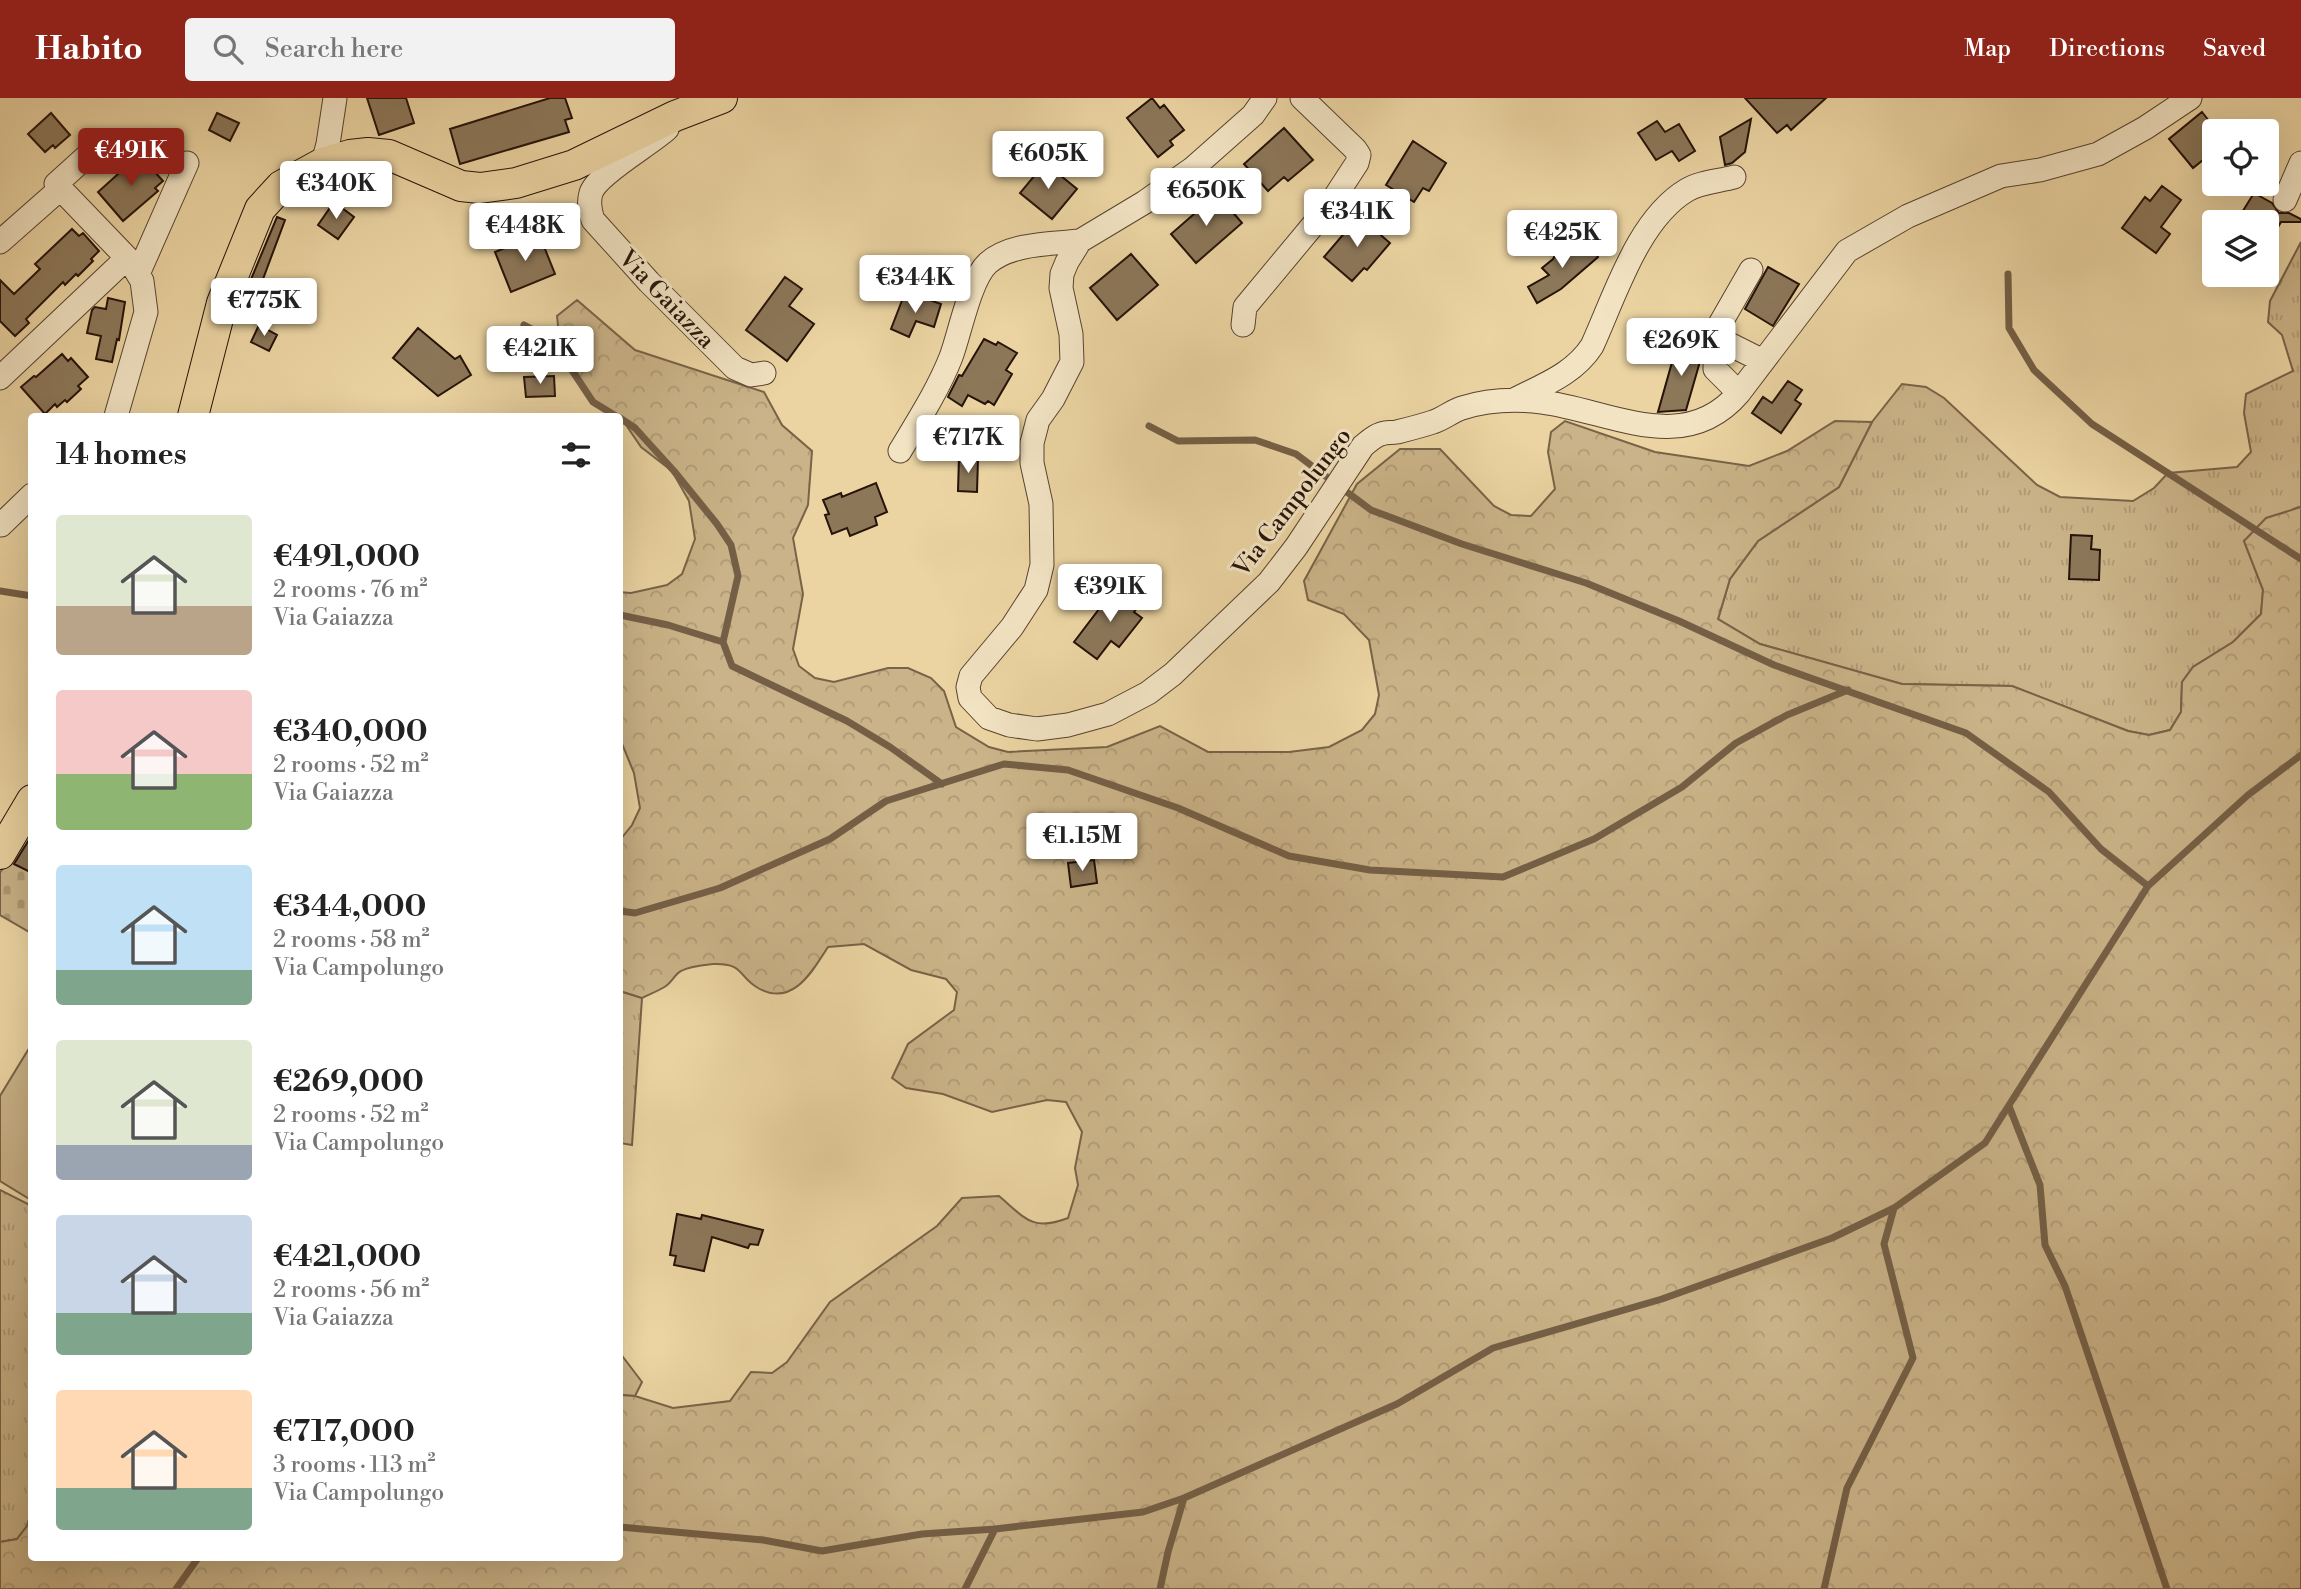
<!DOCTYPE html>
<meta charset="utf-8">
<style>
:root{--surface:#fff;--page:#f2f2f2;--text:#222;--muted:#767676;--accent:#8f2418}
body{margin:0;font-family:"Libre Bodoni",serif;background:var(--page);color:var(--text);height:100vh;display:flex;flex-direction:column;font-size:26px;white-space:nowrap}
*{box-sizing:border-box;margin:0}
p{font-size:23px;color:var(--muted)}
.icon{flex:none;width:38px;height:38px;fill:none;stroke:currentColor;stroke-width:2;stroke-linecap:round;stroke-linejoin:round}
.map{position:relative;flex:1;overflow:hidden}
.details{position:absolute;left:28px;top:315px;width:595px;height:1148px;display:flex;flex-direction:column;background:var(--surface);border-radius:7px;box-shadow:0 7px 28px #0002}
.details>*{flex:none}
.fabs{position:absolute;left:2202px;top:21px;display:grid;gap:14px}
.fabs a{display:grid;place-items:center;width:77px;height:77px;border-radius:7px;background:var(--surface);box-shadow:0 7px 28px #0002;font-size:35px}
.price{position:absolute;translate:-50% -60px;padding:0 16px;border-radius:7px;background:#fff;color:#222;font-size:23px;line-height:46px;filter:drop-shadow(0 2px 4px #0008)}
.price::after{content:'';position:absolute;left:50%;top:42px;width:21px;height:16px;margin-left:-10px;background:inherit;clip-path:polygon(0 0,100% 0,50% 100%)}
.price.current{background:var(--accent);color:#fff}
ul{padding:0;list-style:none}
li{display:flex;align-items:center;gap:21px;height:175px;padding:0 28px}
li span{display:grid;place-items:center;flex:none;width:196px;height:140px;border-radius:7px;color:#555}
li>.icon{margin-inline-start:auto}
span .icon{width:84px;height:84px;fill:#fffc;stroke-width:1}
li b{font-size:30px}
h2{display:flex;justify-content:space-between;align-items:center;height:84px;padding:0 28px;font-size:30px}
header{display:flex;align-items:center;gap:42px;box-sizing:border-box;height:98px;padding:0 35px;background:var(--accent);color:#fff}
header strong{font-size:33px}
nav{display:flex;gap:38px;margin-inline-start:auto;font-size:24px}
.search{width:490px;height:63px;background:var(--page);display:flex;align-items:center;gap:18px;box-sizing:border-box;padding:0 24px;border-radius:7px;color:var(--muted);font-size:26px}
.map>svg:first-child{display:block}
.grass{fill:url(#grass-tufts);stroke:#786348;stroke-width:2}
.forest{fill:url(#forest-crowns);stroke:#786348;stroke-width:2}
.cemetery{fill:url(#cemetery-stones);stroke:#786348;stroke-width:2}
.pitch{fill:#cab388;stroke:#786348;stroke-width:2}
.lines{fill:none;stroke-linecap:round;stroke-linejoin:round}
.stream{stroke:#745f46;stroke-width:7}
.building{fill:#8c7759;stroke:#261309;stroke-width:2}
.minor-casing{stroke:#57432f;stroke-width:25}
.major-casing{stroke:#261309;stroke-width:32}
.minor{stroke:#f2e3c3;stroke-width:23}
.major{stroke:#ebd4a2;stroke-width:30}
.labels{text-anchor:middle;stroke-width:6;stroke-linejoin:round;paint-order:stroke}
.street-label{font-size:24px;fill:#261309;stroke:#f2e3c3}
</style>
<header>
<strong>Habito</strong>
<div class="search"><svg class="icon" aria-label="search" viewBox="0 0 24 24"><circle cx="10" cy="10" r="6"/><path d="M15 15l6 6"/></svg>Search here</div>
<nav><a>Map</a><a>Directions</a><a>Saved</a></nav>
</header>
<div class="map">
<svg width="2301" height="1491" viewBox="0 0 2301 1491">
<defs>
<pattern id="grass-tufts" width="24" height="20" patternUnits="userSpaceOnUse" patternTransform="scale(1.75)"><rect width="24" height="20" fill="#cab388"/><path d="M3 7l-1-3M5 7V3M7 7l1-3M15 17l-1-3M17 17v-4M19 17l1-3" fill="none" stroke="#ad9974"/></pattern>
<pattern id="forest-crowns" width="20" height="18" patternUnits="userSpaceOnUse" patternTransform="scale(1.75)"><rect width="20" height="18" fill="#cab388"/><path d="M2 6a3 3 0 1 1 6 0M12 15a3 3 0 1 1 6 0" fill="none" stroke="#ad9974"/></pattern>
<pattern id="cemetery-stones" width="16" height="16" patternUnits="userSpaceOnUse" patternTransform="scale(1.75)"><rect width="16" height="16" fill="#cab388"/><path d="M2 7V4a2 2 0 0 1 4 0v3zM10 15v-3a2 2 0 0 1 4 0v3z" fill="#ad9974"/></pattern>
</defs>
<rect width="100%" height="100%" fill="#ebd4a2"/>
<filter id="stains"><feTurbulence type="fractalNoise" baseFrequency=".00286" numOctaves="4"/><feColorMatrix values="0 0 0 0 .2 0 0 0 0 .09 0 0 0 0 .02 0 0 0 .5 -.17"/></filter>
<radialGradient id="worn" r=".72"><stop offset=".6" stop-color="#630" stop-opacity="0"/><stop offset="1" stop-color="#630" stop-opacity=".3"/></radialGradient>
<!-- grass -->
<path class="grass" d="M 2301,144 L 2301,409 L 2296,410 L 2244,443 L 2263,492 L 2261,516 L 2233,544 L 2193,569 L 2182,584 L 2181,614 L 2170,632 L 2149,637 L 2128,633 L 2012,588 L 1902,586 L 1760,546 L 1718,521 L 1730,481 L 1758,443 L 1839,389 L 1872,324 L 1902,286 L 1926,289 L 1944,300 L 2037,387 L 2060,399 L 2133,403 L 2154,390 L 2168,375 L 2237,369 L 2251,354 L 2244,315 L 2246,296 L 2293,273 L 2282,237 L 2268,224 L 2270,203 Z
M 620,893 L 642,900 L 632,1047 L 620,1045 Z
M 0,1092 L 32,1108 L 31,1415 L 27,1428 L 17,1441 L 0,1444 Z
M 620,1255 L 642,1284 L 635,1298 L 620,1297 Z"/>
<!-- forest -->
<path class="forest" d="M 577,202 L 635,252 L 764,294 L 782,327 L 812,353 L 808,407 L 793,440 L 803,496 L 793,551 L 799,568 L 815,580 L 834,584 L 888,570 L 908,570 L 931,580 L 944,593 L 956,629 L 989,649 L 1008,654 L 1107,649 L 1160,628 L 1208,654 L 1289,654 L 1329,649 L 1362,632 L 1375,616 L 1379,597 L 1369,542 L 1344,516 L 1308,502 L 1304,483 L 1357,386 L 1400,351 L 1440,351 L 1494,408 L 1511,417 L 1531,418 L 1555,391 L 1548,354 L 1551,334 L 1565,323 L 1655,354 L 1749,368 L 1787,353 L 1835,323 L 1872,324 L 1839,389 L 1758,443 L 1730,481 L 1718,521 L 1760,546 L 1902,586 L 2012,588 L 2128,633 L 2149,637 L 2170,632 L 2181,614 L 2182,584 L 2193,569 L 2233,544 L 2261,516 L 2263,492 L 2244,443 L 2266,420 L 2301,409 L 2301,1491 L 0,1491 L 0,1444 L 17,1441 L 27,1428 L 31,1415 L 32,1460 L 620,1460 L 620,1297 L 635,1298 L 673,1310 L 730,1303 L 751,1274 L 772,1275 L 787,1264 L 830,1204 L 937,1128 L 962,1100 L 999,1098 C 1025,1120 1032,1134 1068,1120 L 1078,1087 L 1075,1070 L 1082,1034 L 1066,1004 L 1047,1002 L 992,1014 L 943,996 L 906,990 L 892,980 L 908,946 L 954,912 L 957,894 L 946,881 L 911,872 L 864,846 L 828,849 C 813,872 793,910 758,890 C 737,878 745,865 713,866 C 703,867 690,868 681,873 C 675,876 672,884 666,888 C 659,893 649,896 642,900 L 620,893 L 620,742 L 632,727 L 640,710 L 634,675 L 620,641 L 620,494 L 631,495 L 667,487 L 682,476 L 695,441 L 689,403 L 672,373 L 641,349 L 622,321 L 592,301 L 573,268 L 561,255 L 557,218 Z"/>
<!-- cemetery -->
<path class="cemetery" d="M 31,718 L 31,835 L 0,817 L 0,775 Z"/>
<!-- pitch -->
<path class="pitch" d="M 31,947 L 31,1102 L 0,1083 L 0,998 Z"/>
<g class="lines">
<!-- stream -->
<path class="stream" d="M 2008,176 L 2009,230 L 2034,272 L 2092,326 L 2301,461
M 524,227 L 552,242 L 593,304 L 616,318
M 620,320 L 635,330 L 674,373 L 717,426 L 731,447 L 738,478 L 723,544 L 732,568 L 847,623 L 890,649 L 942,686
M 1149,328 L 1178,343 L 1255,342 L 1296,356 L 1371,412 L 1462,446 L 1586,485 L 1679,523 L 1774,567 L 1966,635 L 2049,694 L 2101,751 L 2148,788
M 0,493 L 32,498
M 620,517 L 668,527 L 723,544
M 620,813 L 635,815 L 720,790 L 830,741 L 886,703 L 1004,666 L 1068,672 L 1178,710 L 1289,758 L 1370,772 L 1503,779 L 1594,741 L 1682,689 L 1736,645 L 1787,617 L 1848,592
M 2009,1008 L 2040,1087 L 2045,1147 L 2065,1188 L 2167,1491
M 620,1429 L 763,1442 L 822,1453 L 922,1436 L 995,1431 L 1143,1414 L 1184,1400 L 1397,1306 L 1493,1250 L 1662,1201 L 1832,1140 L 1894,1110 L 1985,1045 L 2148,788 L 2248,697 L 2301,657
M 176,1491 L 198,1460
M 965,1491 L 995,1431
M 1160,1491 L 1168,1454 L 1184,1400
M 1824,1491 L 1847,1390 L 1913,1260 L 1884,1146 L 1894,1110"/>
</g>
<!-- building -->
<path class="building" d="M 367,0 L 406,0 L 414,25 L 379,37 Z
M 550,0 L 565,0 L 572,20 L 565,22 L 569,34 L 460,66 L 450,31 Z
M 1152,0 L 1160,10 L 1164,7 L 1184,32 L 1170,43 L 1173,47 L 1158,59 L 1127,20 Z
M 1745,0 L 1826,0 L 1791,32 L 1787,27 L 1777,35 Z
M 2202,14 L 2217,33 L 2206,41 L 2214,53 L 2193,70 L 2169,41 Z
M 51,15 L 70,37 L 55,50 L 53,47 L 45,54 L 28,36 Z
M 217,15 L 239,25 L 230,43 L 209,32 Z
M 1751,21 L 1745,54 L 1732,65 L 1725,67 L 1720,39 Z
M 1657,23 L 1665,34 L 1679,26 L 1695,53 L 1679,63 L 1672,53 L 1656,62 L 1638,35 Z
M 1284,30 L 1313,62 L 1288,83 L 1284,79 L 1268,93 L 1244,66 Z
M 1413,43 L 1446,65 L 1429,93 L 1423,90 L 1414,104 L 1386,87 Z
M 137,59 L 143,66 L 146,64 L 163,83 L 155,90 L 158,93 L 123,123 L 98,94 Z
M 1045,65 L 1077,91 L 1052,121 L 1020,95 Z
M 2162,88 L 2181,102 L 2161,129 L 2170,136 L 2156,155 L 2122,130 L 2145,99 L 2150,103 Z
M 2254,95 L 2272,105 L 2279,115 L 2289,115 L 2301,121 L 2301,124 L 2281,124 L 2266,150 L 2266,124 L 2236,124 Z
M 1217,96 L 1242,125 L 1196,165 L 1171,136 Z
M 334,104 L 354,119 L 338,141 L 318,127 Z
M 1359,118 L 1390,145 L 1367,172 L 1364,170 L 1352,183 L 1324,159 Z
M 277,119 L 285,122 L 250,216 L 239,210 Z
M 72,131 L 79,138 L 83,135 L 99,153 L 91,161 L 93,163 L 78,178 L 76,176 L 65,187 L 63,184 L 26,221 L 29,225 L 15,238 L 0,223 L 0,182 L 14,196 L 40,171 L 35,166 Z
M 539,136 L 555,176 L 511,194 L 495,154 Z
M 1564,141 L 1588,155 L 1593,152 L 1598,159 L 1561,191 L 1537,205 L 1528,189 L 1549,177 L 1542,170 L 1553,161 Z
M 1131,156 L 1158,187 L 1117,222 L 1090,190 Z
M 1768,169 L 1799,186 L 1773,228 L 1745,211 Z
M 785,179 L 802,191 L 789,208 L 814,226 L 787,263 L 746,232 Z
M 919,198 L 941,206 L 934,229 L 916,223 L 909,239 L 891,231 L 903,200 L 917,205 Z
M 108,200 L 125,204 L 119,242 L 117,241 L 112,264 L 96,261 L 101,238 L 87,235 L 92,212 L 95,209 L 106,211 Z
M 259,227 L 277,237 L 269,253 L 251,244 Z
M 418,230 L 455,261 L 460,258 L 471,277 L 438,298 L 393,260 Z
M 984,241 L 996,247 L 998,244 L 1017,255 L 1006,272 L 1012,276 L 994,307 L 988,303 L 985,306 L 968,297 L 962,308 L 948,299 L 959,277 L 962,278 Z
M 1678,243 L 1702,250 L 1701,260 L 1686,312 L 1658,314 Z
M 62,256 L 68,263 L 71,260 L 88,279 L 78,288 L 81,291 L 67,304 L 65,302 L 57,309 L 55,306 L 45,316 L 21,289 L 34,278 L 36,279 Z
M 554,278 L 555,298 L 526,299 L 524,279 Z
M 1788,283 L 1802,292 L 1795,302 L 1801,306 L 1781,335 L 1752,315 L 1763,299 L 1772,305 Z
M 959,359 L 978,360 L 977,394 L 958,393 Z
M 876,385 L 887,414 L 875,419 L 877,427 L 850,438 L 847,430 L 832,436 L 825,417 L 829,416 L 823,402 L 841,395 L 842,399 Z
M 2071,437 L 2092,438 L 2091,451 L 2100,452 L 2099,482 L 2069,481 Z
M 1123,490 L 1142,504 L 1134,514 L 1142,520 L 1119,549 L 1111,543 L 1097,561 L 1074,544 L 1109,498 L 1114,502 Z
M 32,737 L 32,775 L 14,766 Z
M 1094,762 L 1097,785 L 1071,789 L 1068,765 Z
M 677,1116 L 701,1121 L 702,1117 L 763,1132 L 758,1147 L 750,1146 L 748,1150 L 712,1139 L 704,1173 L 674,1167 L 676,1158 L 670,1157 Z"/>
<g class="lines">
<!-- minor casing -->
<g class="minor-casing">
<path id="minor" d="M 1265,0 L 1253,17 L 1192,71 L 1145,104 L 1080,143 L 1067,164 L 1062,176 L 1061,190 L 1071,236 L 1072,264 L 1053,301 L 1038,322 L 1032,345 L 1032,365 L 1041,406 L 1042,467 L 1036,492 L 1012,529 L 971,578 L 968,589 L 970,600 L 989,620 L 1009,627 L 1037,631 L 1068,627 L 1108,616 L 1148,595 L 1173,576 L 1269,484 L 1296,449 L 1363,348 C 1368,344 1374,338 1381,336 C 1386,334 1391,335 1397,334 C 1409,331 1421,328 1433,324 C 1443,321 1452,313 1462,310 C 1487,302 1517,301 1542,304 C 1611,313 1684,359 1739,295 L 1847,153 L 1908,118 L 2001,78 L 2040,72 L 2098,56 L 2145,30 L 2190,0
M 667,31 C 650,47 597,76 591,95 C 588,105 590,113 593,122 L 649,184 L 735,270 L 751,277 L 764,275
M 97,49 L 56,86 L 130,163 L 142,183 L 146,214 L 116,318
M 323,65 L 328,46 L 335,0
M 2285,102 L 2301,65
M 0,144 L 60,91
M 138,176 L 187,65
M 1243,227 L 1245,209 L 1329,108 L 1357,65 L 1359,57 L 1355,51 L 1302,0
M 1715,253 L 1729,246 L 1763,263
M 0,280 L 127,160
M 1739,295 L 1715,271 L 1716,233 L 1751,172
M 1514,302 C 1543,287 1574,276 1592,248 C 1615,198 1638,121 1687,92 C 1700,84 1720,83 1734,79
M 900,353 C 918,323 938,292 951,259 C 960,235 970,181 988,165 C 1011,145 1051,146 1080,143
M 1,427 L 32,397"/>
</g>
<!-- major casing -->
<g class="major-casing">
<path id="major" d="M 193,318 L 222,205 L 260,111 L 281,88 L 323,65 L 350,57 L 368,55 L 389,57 L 461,88 L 480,90 L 516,85 L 574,67 L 675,18 L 722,0
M 0,756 L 32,702"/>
</g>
<!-- minor -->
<use href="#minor" class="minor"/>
<!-- major -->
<use href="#major" class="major"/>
</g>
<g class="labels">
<!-- street labels -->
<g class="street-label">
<text transform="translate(667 201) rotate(46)" y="8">Via Gaiazza</text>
<text transform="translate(1292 404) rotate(-53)" y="8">Via Campolungo</text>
</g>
</g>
<rect width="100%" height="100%" filter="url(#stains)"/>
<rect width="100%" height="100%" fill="url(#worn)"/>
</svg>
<div class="fabs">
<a><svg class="icon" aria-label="locate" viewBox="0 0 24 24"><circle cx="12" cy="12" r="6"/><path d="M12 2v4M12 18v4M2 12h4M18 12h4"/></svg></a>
<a><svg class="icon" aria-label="layers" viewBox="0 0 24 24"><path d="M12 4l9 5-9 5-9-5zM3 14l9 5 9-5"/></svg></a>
</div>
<b class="price current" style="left:131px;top:90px">€491K</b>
<b class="price" style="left:1048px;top:93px">€605K</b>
<b class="price" style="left:336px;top:123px">€340K</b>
<b class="price" style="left:1206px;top:130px">€650K</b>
<b class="price" style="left:1357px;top:151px">€341K</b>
<b class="price" style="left:525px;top:165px">€448K</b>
<b class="price" style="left:1562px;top:172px">€425K</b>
<b class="price" style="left:915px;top:217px">€344K</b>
<b class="price" style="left:264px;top:240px">€775K</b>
<b class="price" style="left:1681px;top:280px">€269K</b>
<b class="price" style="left:540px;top:288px">€421K</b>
<b class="price" style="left:968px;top:377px">€717K</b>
<b class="price" style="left:1110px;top:526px">€391K</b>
<b class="price" style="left:1082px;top:775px">€1.15M</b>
<section class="details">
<h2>14 homes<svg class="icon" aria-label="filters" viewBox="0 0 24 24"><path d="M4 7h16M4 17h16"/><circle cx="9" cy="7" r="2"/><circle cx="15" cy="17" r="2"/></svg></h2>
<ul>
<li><span style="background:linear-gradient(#dfe7d0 65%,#b9a48a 0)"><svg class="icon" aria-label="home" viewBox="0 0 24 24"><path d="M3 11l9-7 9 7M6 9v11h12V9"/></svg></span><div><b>€491,000</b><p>2 rooms · 76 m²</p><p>Via Gaiazza</p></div></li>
<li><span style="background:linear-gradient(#f6c9c9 60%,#8fb573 0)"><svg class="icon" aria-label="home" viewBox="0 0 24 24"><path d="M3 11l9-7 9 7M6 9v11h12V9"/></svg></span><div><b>€340,000</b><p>2 rooms · 52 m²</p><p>Via Gaiazza</p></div></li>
<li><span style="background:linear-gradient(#bfe0f5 75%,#7fa58c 0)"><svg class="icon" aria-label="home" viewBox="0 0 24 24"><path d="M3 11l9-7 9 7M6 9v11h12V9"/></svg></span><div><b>€344,000</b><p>2 rooms · 58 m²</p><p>Via Campolungo</p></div></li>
<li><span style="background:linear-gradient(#dfe7d0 75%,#9aa5b1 0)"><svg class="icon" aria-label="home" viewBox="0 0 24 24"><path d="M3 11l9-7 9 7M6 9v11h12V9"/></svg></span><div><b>€269,000</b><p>2 rooms · 52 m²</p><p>Via Campolungo</p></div></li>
<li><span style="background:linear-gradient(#c9d6e8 70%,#7fa58c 0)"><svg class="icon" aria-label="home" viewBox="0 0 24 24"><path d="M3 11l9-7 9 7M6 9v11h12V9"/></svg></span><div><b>€421,000</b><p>2 rooms · 56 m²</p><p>Via Gaiazza</p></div></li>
<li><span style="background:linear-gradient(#ffd9b3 70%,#7fa58c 0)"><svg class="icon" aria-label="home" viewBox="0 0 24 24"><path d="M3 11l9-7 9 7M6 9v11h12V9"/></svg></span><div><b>€717,000</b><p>3 rooms · 113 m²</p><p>Via Campolungo</p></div></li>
</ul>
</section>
</div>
